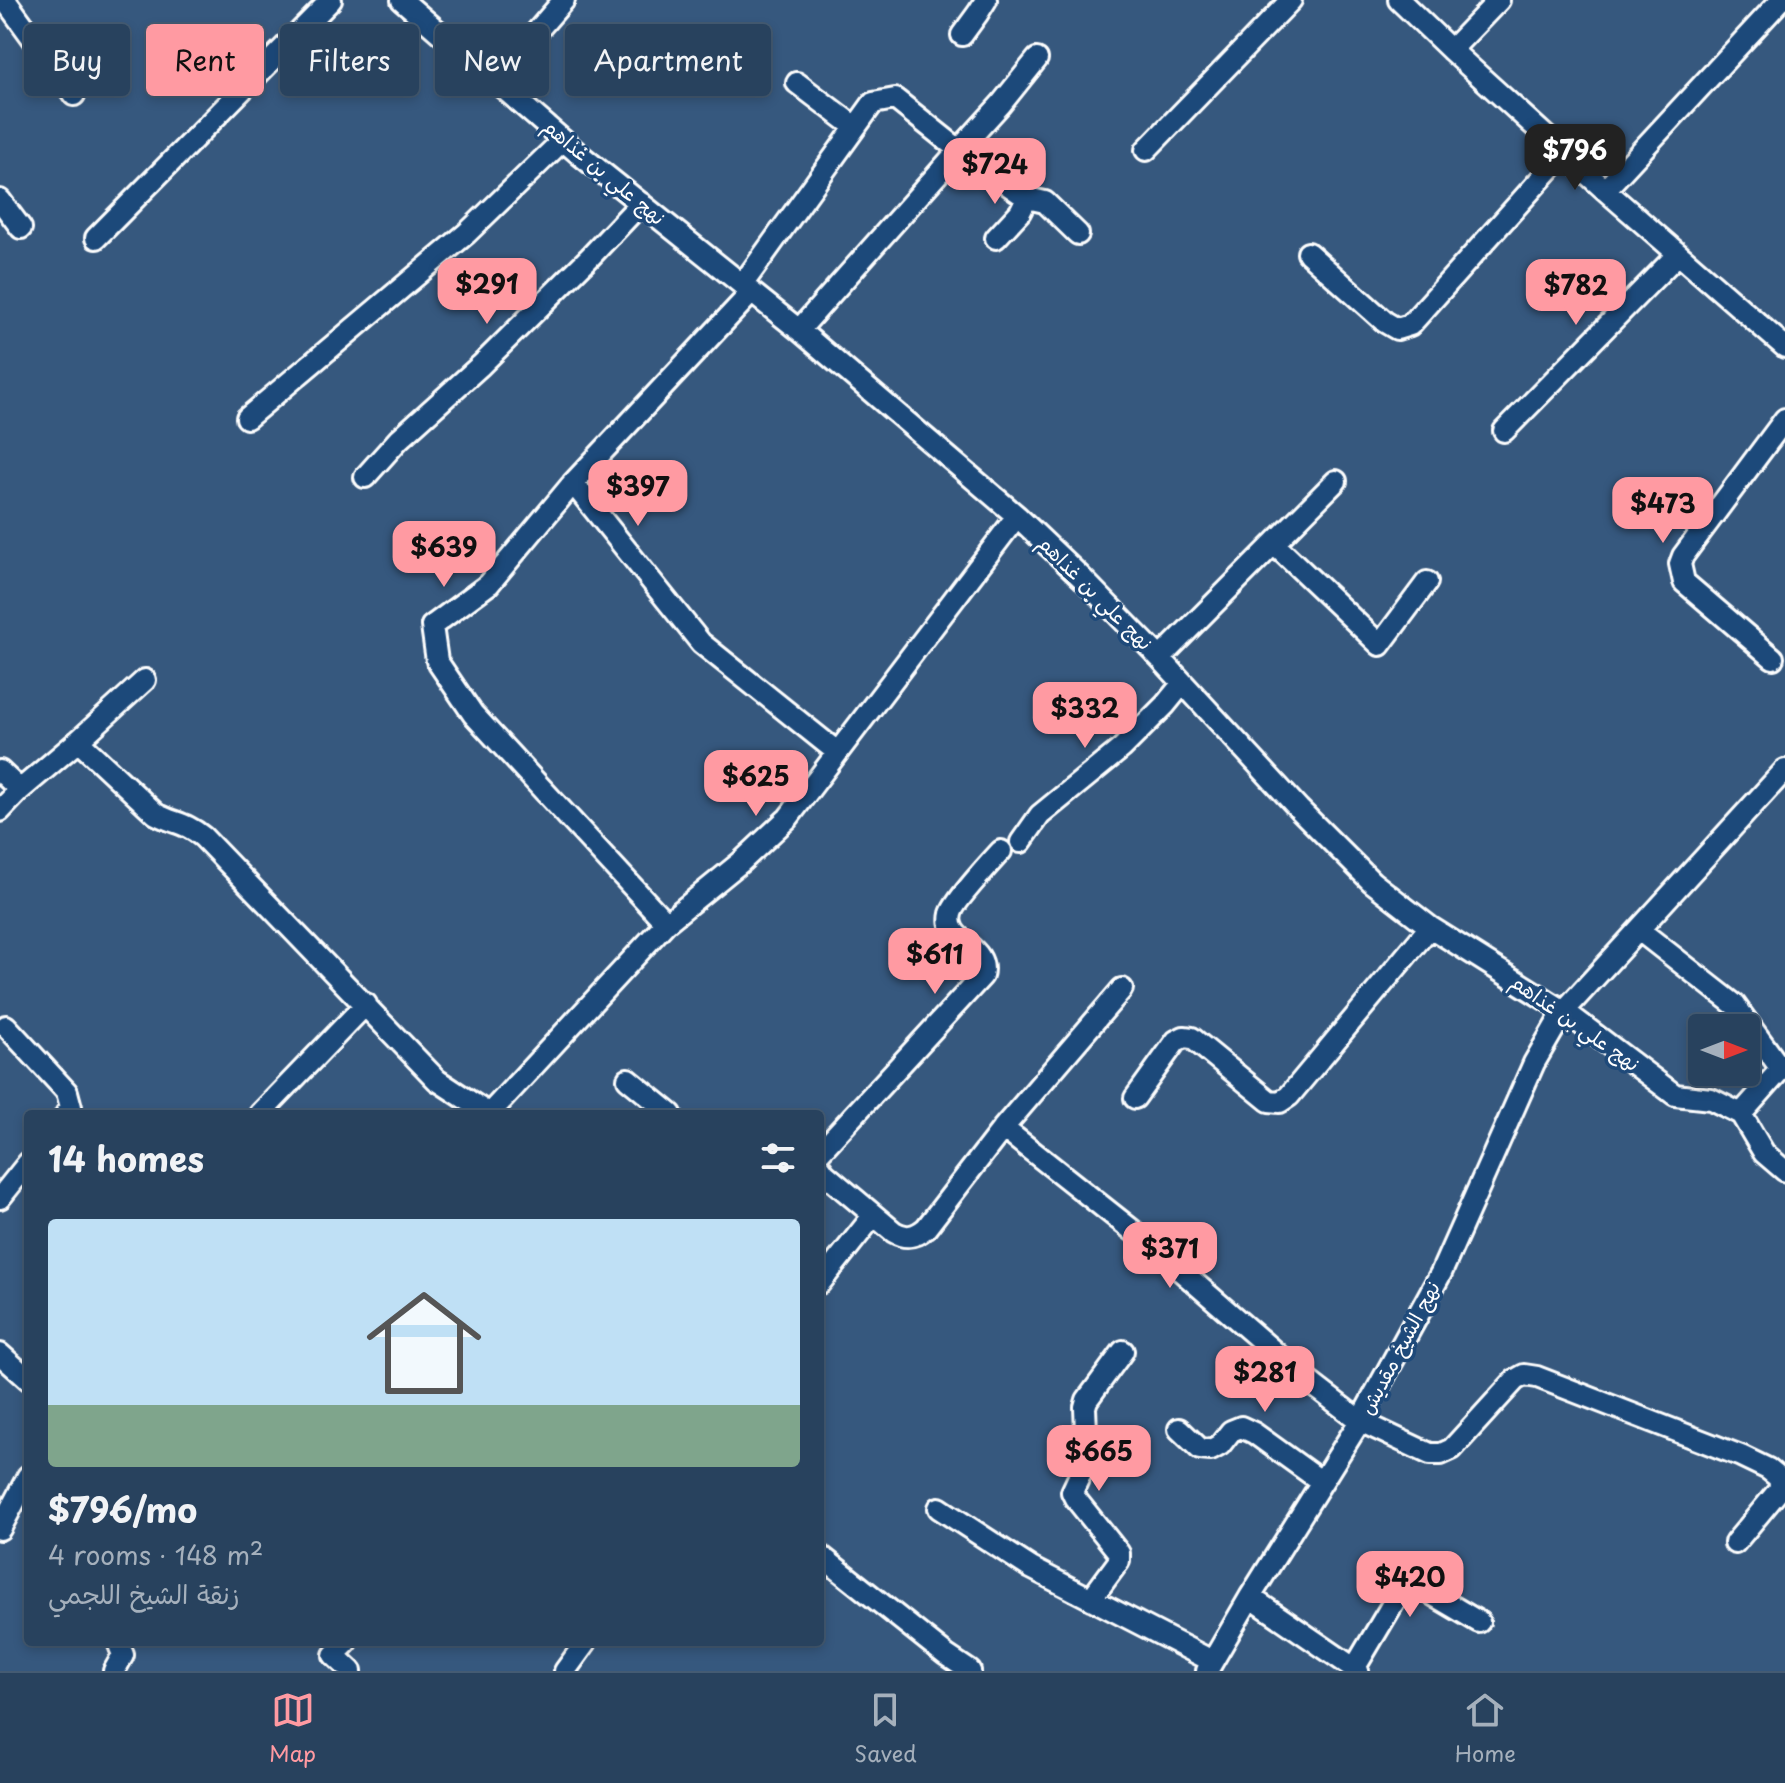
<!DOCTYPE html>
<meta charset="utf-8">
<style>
:root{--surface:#28425e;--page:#304964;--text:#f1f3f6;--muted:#a5b0bc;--line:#445b73;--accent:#ff9aa2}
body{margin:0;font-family:"Playpen Sans","Playpen Sans Arabic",sans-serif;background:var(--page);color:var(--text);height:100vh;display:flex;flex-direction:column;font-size:30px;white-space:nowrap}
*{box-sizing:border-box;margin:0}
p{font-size:26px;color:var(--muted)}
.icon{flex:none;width:44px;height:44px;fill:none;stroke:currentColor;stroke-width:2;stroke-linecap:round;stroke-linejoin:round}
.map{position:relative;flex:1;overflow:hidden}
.drawer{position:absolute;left:24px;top:1110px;width:800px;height:536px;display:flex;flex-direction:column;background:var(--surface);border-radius:8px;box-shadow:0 4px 12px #0003,0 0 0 2px var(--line)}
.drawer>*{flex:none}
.guide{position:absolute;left:24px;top:24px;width:800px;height:72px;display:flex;gap:16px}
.needle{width:52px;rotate:90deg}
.tools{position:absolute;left:1688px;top:1014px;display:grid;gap:16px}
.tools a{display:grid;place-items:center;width:72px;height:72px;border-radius:8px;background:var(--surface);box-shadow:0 4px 12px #0003,0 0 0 2px var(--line);font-size:40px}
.price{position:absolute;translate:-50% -68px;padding:0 18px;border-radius:16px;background:var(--accent);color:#111;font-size:26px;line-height:52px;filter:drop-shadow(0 2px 4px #0008)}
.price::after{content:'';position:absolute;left:50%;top:48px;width:24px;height:18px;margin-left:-12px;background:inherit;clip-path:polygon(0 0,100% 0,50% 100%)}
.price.selected{background:#222;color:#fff}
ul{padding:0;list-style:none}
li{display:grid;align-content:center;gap:16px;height:424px;padding:0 24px}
li span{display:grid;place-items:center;height:248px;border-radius:8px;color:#555}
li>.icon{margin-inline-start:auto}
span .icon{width:144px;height:144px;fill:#fffc;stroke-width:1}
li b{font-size:34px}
h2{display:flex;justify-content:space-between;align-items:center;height:96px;padding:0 24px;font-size:34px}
.tag{padding:0 28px;border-radius:8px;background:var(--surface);box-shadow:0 4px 12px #0003,0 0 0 2px var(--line);font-size:28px;line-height:72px}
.tag.selected{background:var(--accent);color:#111}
.dock{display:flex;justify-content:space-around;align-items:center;height:112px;border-top:2px solid var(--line);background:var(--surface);font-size:22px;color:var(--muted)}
.dock a{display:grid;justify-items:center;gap:4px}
.dock .selected{color:var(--accent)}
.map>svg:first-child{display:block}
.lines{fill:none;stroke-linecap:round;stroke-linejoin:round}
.minor-casing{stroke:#fff;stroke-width:26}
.minor{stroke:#1f4a7a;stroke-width:20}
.labels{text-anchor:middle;stroke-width:7;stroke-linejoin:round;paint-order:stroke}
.street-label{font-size:20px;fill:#fff;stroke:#1f4a7a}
</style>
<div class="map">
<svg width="1785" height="1671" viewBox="0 0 1785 1671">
<rect width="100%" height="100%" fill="#36587e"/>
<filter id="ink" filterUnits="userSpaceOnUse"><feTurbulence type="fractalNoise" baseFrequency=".0125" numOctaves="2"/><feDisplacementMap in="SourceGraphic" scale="16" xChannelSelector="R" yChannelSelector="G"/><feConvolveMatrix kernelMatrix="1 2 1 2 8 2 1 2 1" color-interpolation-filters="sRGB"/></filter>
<g filter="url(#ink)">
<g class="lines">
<!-- minor casing -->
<g class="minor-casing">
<path id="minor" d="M 5,0 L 74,95
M 402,0 L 579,154 L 799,330 L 1017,516 L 1081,577 L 1160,658 L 1299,809 L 1372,882 L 1430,927 L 1564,1011 L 1675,1095 L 1711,1099 L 1741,1114 L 1764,1153 L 1785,1171
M 1399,0 L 1451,50 L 1605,190 L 1785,347
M 962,35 L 978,13 L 986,0
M 1451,50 L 1499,0
M 495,80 L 564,0
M 797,83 L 855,127
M 1146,150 L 1291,0
M 1605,190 L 1781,0
M 0,200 L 21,228
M 96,238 L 331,0
M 996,238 L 1020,212 L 1027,198
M 1308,253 L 1385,322 L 1397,329 L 1410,325 L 1565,152
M 742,285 L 873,103 L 895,99 L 959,150 L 1001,104 L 1037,59
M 751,293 L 573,483 L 701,643 L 837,752
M 799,330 L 959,150 L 1027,198 L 1045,202 L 1078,234
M 247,418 L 467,233 L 563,140
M 1504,431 L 1678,254
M 365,477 L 399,439 L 481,365 L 590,257 L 641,203
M 573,483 L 489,584 L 432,626 L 437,661 L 473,714 L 666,923
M 1274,544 L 1380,645 L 1427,582
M 1160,658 L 1336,481
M 1773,658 L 1684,582 L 1680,564 L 1683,556 L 1785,419
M 78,741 L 156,814 C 175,824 185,822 203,837 L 437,1080 L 489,1114 L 666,923 L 741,862 L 788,818 L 1017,516
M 0,771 L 20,790
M 0,811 L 20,790 L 78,741 L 145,680
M 1021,842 L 1040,815 L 1122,748 L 1165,705 L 1183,683
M 1639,930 L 1735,1005 L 1781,1069 L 1741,1114
M 6,1026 L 67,1092 L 71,1107 L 66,1114
M 628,1079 L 671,1114
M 1135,1098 L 1176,1041 L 1184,1037 L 1192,1038 L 1269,1101 L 1280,1102 L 1289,1096 L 1430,927
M 260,1114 L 366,1004
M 1003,1128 L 1151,1245 L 1308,1381 L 1360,1421 L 1430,1454 L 1441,1454 L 1452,1449 L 1515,1380 L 1524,1375 L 1537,1377 L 1741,1456 L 1768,1469 L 1779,1478 L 1780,1485 L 1779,1490 L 1735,1543
M 820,1152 L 982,976 C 990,945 944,942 951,914 C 953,903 991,862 1001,851
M 820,1167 L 825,1174 L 894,1232 C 906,1239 915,1237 926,1228 L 1003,1128 L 1122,989
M 0,1198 L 28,1163
M 820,1283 L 873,1216
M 0,1354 L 28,1379
M 1179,1429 L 1200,1449 L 1211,1450 L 1220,1445 L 1231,1431 L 1241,1427 L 1254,1433 L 1322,1482
M 939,1508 L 1031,1568 L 1212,1661
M 0,1529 L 28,1476
M 820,1555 L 946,1655 L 970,1671
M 1250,1597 L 1358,1671
M 1091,1599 L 1119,1561 L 1119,1553 L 1075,1498 L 1072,1492 L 1085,1464 L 1087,1456 L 1085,1407 L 1087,1400 L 1123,1351
M 347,1642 L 334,1655 L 351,1671
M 1354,1669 L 1401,1590 L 1418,1586 L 1479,1622
M 114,1671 L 123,1655 L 118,1642
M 565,1671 L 586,1642
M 1207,1671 L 1250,1597 L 1360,1421 L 1441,1273 L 1534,1063 L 1564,1011 L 1785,770"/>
</g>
<!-- minor -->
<use href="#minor" class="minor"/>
</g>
</g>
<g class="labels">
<!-- street labels -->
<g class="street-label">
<text transform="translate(604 172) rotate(40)" y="7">نهج علي بن غذاهم</text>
<text transform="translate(1095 593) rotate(45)" y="7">نهج علي بن غذاهم</text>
<text transform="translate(1575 1023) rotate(35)" y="7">نهج علي بن غذاهم</text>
<text transform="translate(1400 1348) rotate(-62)" y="7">نهج الشيخ مقديش</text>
</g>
</g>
</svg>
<div class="tools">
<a><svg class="needle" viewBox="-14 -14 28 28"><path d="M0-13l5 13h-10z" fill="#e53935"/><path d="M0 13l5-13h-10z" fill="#a5b0bc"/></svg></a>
</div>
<b class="price selected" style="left:1575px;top:192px">$796</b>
<b class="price" style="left:995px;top:206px">$724</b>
<b class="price" style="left:487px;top:326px">$291</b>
<b class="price" style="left:1576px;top:327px">$782</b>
<b class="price" style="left:638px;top:528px">$397</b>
<b class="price" style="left:1663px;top:545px">$473</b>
<b class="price" style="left:444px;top:589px">$639</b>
<b class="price" style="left:1085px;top:750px">$332</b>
<b class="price" style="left:756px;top:818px">$625</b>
<b class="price" style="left:935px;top:996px">$611</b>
<b class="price" style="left:1170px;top:1290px">$371</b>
<b class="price" style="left:1265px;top:1414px">$281</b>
<b class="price" style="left:1099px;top:1493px">$665</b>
<b class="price" style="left:1410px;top:1619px">$420</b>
<div class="guide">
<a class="tag">Buy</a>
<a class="tag selected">Rent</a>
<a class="tag">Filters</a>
<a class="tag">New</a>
<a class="tag">Apartment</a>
</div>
<section class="drawer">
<h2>14 homes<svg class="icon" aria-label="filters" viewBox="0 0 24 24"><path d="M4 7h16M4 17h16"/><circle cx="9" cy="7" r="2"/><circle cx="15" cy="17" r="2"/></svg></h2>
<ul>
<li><span style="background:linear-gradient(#bfe0f5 75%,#7fa58c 0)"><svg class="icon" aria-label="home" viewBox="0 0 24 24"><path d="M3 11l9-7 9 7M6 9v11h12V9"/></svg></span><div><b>$796/mo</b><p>4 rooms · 148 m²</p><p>زنقة الشيخ اللجمي</p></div></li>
</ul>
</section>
</div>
<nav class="dock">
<a class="selected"><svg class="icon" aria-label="map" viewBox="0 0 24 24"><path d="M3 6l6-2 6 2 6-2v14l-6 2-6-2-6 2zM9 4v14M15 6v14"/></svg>Map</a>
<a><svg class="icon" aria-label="saved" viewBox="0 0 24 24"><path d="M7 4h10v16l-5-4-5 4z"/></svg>Saved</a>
<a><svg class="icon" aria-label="home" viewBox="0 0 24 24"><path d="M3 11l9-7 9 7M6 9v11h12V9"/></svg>Home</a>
</nav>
